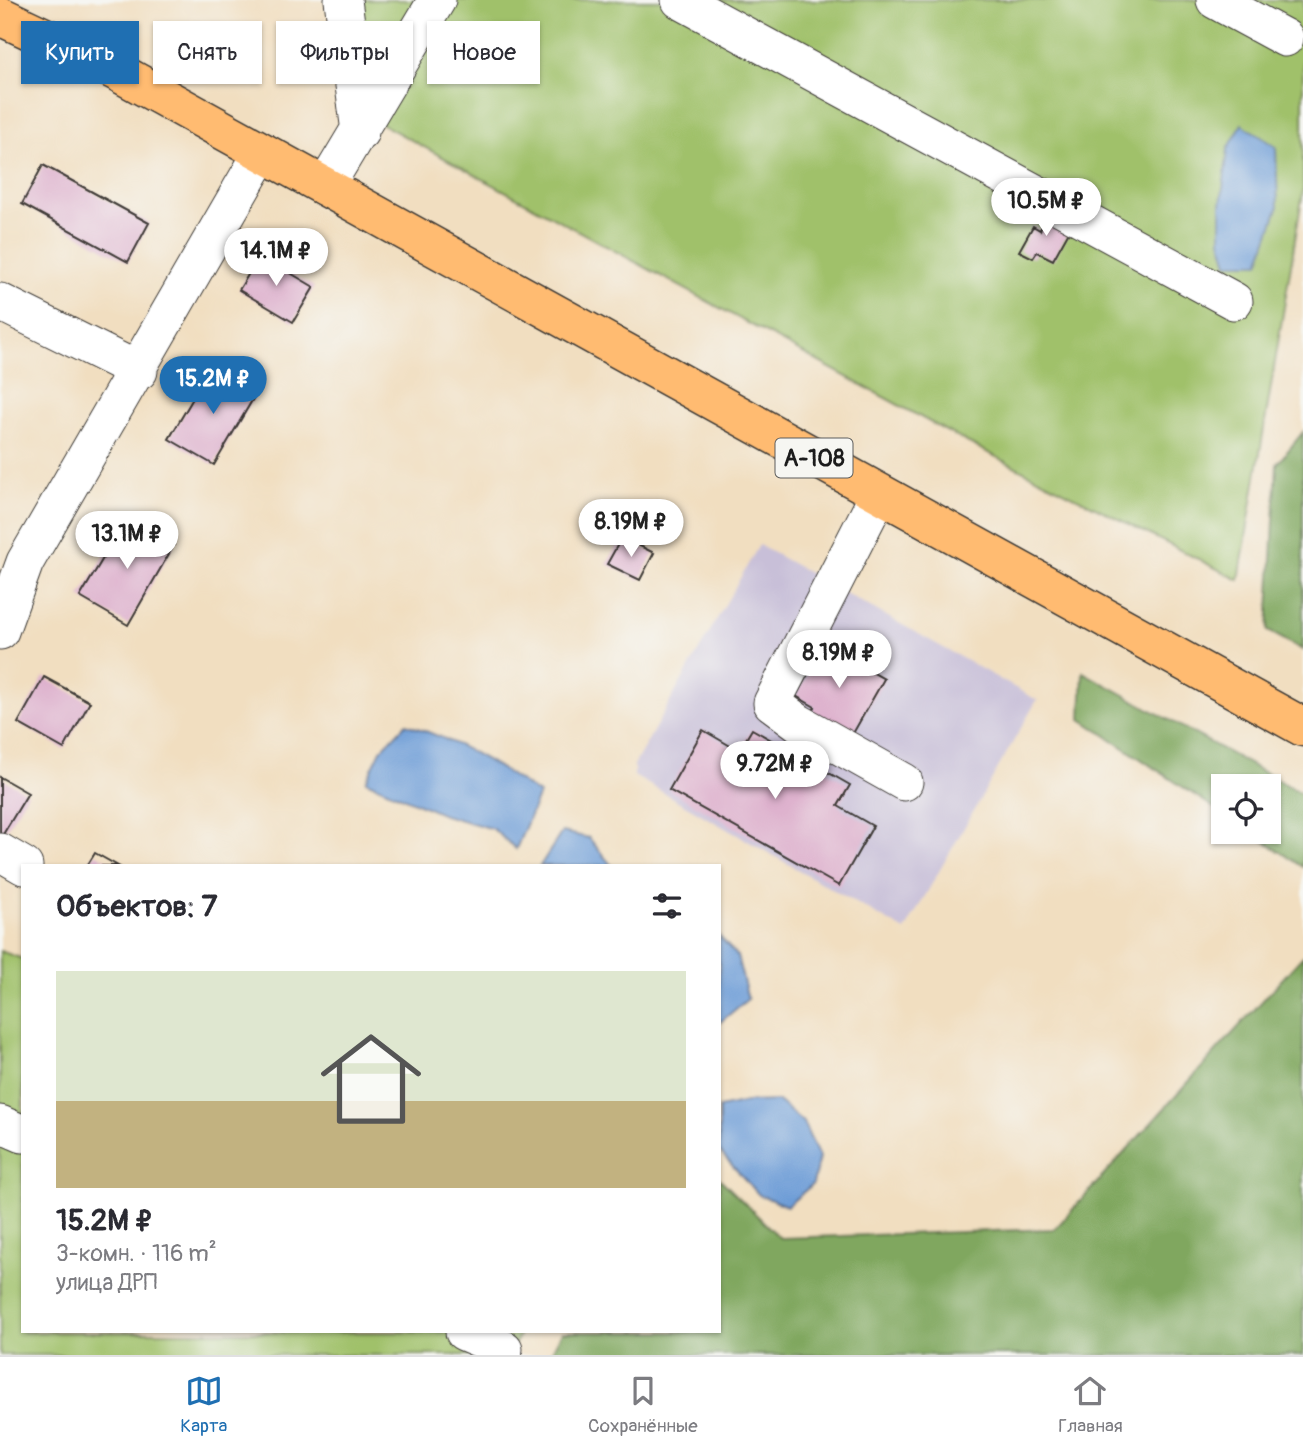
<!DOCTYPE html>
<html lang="ru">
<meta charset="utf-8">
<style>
:root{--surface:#fff;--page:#f2f2f3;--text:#2b2b33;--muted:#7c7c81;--line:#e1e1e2;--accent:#1f6fb2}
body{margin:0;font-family:Pangolin,sans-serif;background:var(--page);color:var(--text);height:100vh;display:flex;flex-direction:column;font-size:26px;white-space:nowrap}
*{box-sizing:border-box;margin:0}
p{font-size:23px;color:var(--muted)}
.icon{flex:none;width:38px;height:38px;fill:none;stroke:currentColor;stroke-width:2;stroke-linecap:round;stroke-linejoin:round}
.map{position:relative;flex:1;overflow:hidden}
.details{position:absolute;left:21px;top:864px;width:700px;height:469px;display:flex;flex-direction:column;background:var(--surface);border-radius:0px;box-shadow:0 2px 5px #0004}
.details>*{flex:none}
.banner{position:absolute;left:21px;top:21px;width:700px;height:63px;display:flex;gap:14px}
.buttons{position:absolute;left:1211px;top:774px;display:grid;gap:14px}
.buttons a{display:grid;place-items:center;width:70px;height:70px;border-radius:0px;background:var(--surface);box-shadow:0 2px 5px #0004;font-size:35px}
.price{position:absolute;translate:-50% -60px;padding:0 16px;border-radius:24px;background:#fff;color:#222;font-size:23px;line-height:46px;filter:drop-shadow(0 2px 4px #0008)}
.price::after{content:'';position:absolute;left:50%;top:42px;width:21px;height:16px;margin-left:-10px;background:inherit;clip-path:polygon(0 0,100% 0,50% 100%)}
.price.active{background:var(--accent);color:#fff}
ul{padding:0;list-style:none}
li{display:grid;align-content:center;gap:14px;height:371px;padding:0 35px}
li+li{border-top:2px solid var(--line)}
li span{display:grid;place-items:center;height:217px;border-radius:0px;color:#555}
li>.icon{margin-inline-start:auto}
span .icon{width:126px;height:126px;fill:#fffc;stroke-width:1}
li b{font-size:30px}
h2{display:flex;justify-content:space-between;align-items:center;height:84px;padding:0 35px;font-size:30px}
.chip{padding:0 24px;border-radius:0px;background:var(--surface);box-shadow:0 2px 5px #0004;font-size:24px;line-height:63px}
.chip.active{background:var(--accent);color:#fff}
.dock{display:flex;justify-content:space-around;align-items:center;height:98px;border-top:2px solid var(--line);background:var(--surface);font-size:19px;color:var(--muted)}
.dock a{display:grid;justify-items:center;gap:4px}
.dock .active{color:var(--accent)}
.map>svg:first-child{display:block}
.industrial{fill:#c8bfd8}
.green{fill:#a0c16a;stroke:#5e6e43;stroke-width:2}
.forest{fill:#80a75e;stroke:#4e623d;stroke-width:2}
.water{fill:#6e9dd7;stroke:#455c7a;stroke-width:2}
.building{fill:#deb2ce}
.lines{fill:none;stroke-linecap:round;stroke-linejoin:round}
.minor-casing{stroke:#3c3935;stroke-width:39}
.highway-casing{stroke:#3c3935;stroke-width:41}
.minor{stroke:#fff;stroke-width:37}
.highway{stroke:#ffbb71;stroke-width:38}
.labels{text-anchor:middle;stroke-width:5;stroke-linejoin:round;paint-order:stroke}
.shield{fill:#f6f6f2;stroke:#5d5d5c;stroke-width:2}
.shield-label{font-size:23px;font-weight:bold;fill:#1c1c1c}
</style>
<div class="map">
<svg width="1303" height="1355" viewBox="0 0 1303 1355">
<rect width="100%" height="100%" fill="#f6f6f2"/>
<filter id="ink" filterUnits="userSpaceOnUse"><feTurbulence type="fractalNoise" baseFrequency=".0143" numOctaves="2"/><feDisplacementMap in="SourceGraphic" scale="14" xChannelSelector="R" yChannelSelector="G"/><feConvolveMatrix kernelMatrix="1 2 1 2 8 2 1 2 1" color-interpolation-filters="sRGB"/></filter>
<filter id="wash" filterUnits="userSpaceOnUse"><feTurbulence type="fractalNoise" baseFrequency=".00686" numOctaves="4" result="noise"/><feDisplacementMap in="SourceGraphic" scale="28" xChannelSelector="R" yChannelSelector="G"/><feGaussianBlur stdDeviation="1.57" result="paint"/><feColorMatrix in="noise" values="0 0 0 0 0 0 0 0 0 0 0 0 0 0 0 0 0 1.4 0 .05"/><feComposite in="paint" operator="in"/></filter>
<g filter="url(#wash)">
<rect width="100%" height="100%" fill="#f1dec0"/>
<!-- industrial -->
<path class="industrial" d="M 759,545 L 1037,700 L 905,931 L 634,776 L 634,765 Z"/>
<!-- green -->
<path class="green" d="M 334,0 L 1303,0 L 1303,192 L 1239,580 L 959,438 L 343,103 Z
M 0,951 L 23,959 L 23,1332 L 521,1332 L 509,1355 L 0,1355 Z"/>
<!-- forest -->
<path class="forest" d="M 1303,432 L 1303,650 L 1268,631 L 1277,464 Z
M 1083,672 L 1303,794 L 1303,867 L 1249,831 L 1269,831 L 1269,786 L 1223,786 L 1223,814 L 1081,719 Z
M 1303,956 L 1303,1355 L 550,1355 L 562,1332 L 719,1332 L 719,1178 L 780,1238 L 1055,1229 Z"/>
<!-- water -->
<path class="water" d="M 1242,124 L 1276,147 L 1278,208 L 1259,263 L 1228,263 L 1221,240 L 1221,204 L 1228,149 Z
M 406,724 C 458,741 494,763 539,794 L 516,849 L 493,829 L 444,815 L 366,781 L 381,750 Z
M 562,832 L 589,838 L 612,866 L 540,866 Z
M 719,936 L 737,956 L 748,999 L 719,1023 Z
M 778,1101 L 803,1122 L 819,1157 L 813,1184 L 787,1206 L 759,1195 L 719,1151 L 719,1108 L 746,1102 Z"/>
<g id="blocks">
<!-- building -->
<path class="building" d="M 43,165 L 149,223 L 128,262 L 22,204 Z
M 1049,213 L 1072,226 L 1053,260 L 1037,252 L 1033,258 L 1019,251 L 1033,226 L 1040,230 Z
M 260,255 L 314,287 L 293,322 L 239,290 Z
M 212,366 L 257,392 L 214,465 L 169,439 Z
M 127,518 L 174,545 L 128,625 L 80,597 Z
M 622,537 L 654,553 L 640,580 L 607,564 Z
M 824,645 L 884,679 L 851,737 L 811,714 L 815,707 L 796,696 Z
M 44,677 L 90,702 L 64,749 L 18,723 Z
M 752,729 L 850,785 L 838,806 L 873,826 L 839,886 L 669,790 L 703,730 L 739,751 Z
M 0,777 L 28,793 L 2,836 L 0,835 Z
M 95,853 L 118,866 L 87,866 Z"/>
</g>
</g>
<g filter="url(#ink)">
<use href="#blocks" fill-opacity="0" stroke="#3c3935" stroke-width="2"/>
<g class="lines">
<!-- minor casing -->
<g class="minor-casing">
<path id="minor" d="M 343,0 L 360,132
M 680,0 L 1234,301
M 1215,0 L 1285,38
M 325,187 L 437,0
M 0,302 L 139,371
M 879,494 L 772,703 L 799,723 L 904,782
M 0,631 L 25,562 L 262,153
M 0,852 L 24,866
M 0,1124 L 23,1134
M 464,1332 L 504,1349 L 501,1355"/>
</g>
<!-- highway casing -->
<g class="highway-casing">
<path id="highway" d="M 0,16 L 116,71 L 1303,727"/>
</g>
<!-- minor -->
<use href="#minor" class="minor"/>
<!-- highway -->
<use href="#highway" class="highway"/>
</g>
</g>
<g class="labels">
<!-- shield labels -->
<rect class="shield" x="775.5" y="438.5" width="77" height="39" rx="5"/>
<g class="shield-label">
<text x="814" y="466">А-108</text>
</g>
</g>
</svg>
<div class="buttons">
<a><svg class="icon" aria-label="locate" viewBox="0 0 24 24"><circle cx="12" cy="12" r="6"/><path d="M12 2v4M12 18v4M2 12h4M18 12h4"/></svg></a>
</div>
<b class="price" style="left:1046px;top:238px">10.5M ₽</b>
<b class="price" style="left:276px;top:288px">14.1M ₽</b>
<b class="price active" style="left:213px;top:416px">15.2M ₽</b>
<b class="price" style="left:631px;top:559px">8.19M ₽</b>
<b class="price" style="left:127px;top:571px">13.1M ₽</b>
<b class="price" style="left:839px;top:690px">8.19M ₽</b>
<b class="price" style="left:775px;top:801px">9.72M ₽</b>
<div class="banner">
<a class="chip active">Купить</a>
<a class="chip">Снять</a>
<a class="chip">Фильтры</a>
<a class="chip">Новое</a>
</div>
<section class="details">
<h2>Объектов: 7<svg class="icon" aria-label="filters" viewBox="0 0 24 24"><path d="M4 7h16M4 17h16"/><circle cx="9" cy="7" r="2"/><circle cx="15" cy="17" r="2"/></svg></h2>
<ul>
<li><span style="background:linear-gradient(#dfe7d0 60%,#c2b280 0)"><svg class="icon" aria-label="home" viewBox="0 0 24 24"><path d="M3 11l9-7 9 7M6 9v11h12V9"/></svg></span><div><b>15.2M ₽</b><p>3-комн. · 116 m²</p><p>улица ДРП</p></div></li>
</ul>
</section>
</div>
<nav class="dock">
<a class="active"><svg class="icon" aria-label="map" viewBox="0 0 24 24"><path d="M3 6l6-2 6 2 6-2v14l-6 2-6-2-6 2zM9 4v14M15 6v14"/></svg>Карта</a>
<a><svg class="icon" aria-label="saved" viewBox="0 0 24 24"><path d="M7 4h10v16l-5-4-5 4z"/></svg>Сохранённые</a>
<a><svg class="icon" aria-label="home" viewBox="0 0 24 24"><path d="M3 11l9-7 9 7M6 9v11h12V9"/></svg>Главная</a>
</nav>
